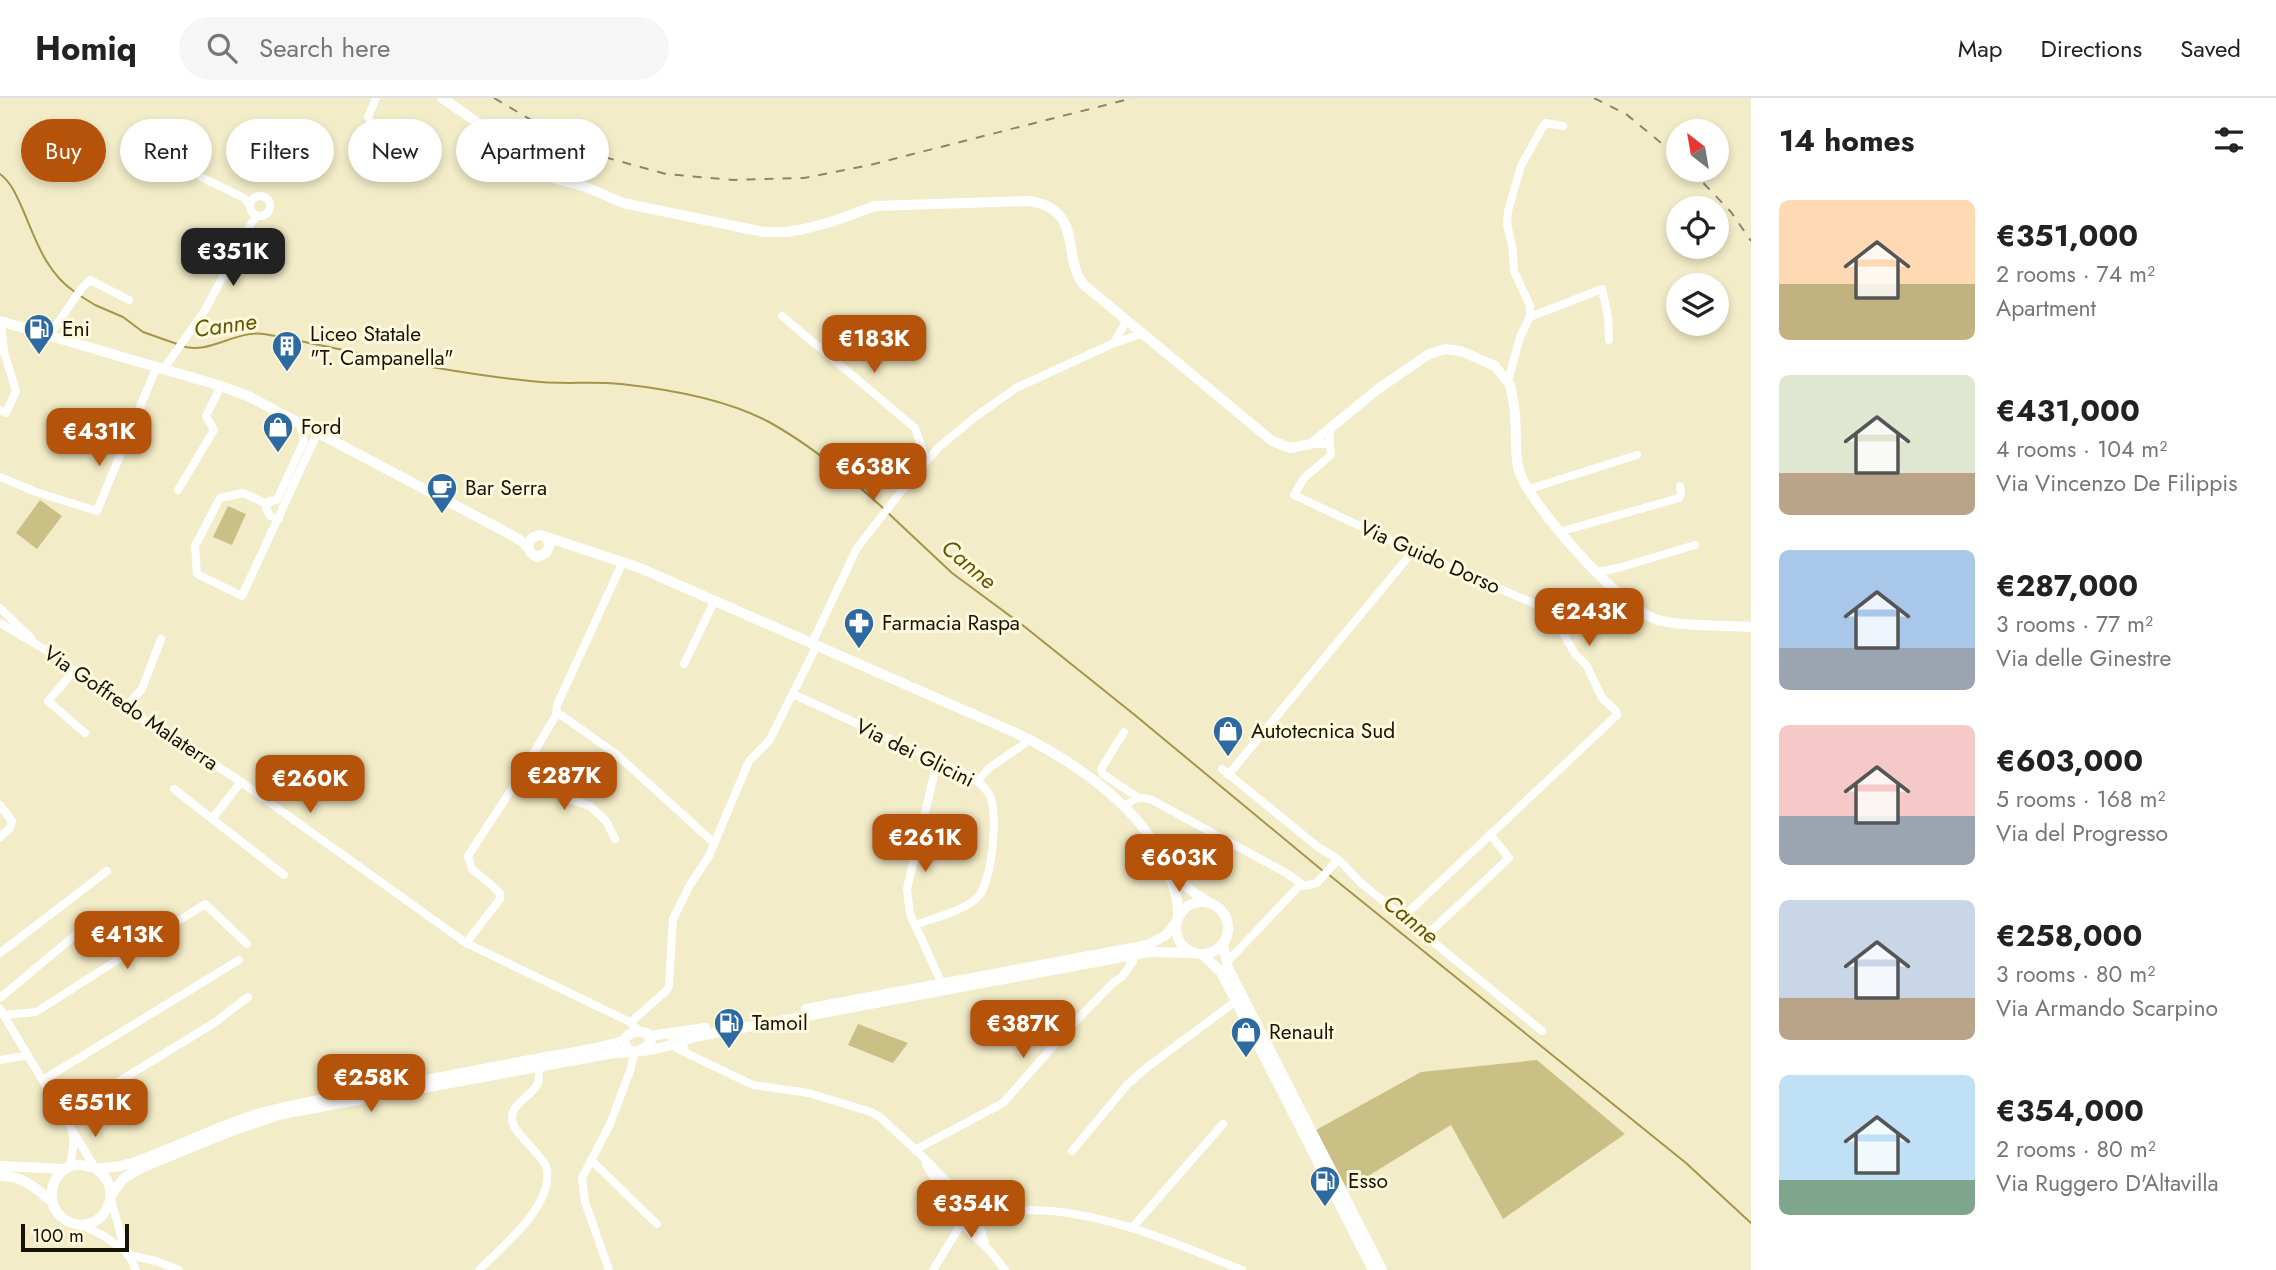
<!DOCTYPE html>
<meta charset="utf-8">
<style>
:root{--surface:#fff;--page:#f6f6f6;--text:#222;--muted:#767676;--line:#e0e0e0;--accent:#b45309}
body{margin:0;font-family:Jost,sans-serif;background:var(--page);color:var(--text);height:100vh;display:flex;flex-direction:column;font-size:26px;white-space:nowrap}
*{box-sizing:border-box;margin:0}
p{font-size:23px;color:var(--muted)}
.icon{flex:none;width:38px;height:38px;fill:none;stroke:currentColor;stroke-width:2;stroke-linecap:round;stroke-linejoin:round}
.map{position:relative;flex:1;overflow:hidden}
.side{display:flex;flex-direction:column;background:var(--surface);width:525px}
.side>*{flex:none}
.banner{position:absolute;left:21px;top:21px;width:665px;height:63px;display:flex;gap:14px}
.needle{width:46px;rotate:329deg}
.buttons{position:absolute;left:1666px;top:21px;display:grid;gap:14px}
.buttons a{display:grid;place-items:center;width:63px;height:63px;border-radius:50%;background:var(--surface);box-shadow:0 4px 10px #0003;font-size:35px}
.scale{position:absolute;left:21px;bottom:18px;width:108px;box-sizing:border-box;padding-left:7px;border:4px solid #161307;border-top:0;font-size:19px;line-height:24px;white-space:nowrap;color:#161307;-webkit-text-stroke:5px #fef9dc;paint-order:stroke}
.price{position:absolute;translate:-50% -60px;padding:0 16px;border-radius:14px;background:var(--accent);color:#fff;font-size:23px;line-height:46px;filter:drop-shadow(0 2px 4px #0008)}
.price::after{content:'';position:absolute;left:50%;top:42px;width:21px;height:16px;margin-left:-10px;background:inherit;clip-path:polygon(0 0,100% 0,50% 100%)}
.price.active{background:#222;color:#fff}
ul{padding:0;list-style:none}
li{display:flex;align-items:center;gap:21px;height:175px;padding:0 28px}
li span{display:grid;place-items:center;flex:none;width:196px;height:140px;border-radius:10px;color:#555}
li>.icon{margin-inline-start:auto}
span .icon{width:84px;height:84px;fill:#fffc;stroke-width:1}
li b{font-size:30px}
h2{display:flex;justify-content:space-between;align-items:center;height:84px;padding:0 28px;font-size:30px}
.pill{padding:0 24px;border-radius:32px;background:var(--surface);box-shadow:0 4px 10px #0003;font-size:24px;line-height:63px}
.pill.active{background:var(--accent);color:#fff}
header{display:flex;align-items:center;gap:42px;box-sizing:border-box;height:98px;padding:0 35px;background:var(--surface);border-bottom:2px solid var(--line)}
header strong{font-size:33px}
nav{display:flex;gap:38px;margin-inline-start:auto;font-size:24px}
.search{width:490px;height:63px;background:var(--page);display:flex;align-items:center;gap:18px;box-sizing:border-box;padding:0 24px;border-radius:38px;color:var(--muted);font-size:26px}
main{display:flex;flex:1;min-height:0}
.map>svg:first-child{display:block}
.green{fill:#cac086}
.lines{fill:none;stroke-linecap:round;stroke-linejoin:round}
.stream{stroke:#a3954b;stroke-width:2}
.minor{stroke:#fff;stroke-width:8}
.tertiary{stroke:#fff;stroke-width:10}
.rail{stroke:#8b866d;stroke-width:2;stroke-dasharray:9 9;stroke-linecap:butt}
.labels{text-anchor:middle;stroke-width:6;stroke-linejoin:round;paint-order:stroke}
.poi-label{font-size:21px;fill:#161307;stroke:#fef9dc;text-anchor:start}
.street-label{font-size:21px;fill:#161307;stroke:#fef9dc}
.water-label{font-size:23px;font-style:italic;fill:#635603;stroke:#fef9dc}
</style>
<header>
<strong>Homiq</strong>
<div class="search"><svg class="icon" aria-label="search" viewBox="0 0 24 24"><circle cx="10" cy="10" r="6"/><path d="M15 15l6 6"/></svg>Search here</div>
<nav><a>Map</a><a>Directions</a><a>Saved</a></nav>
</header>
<main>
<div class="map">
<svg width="1751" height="1172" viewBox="0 0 1751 1172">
<rect width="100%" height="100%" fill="#f3ecc8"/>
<!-- green -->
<path class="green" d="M 40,402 L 62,418 L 37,451 L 16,435 Z
M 228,408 L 246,416 L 232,447 L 213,439 Z
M 858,926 L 908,945 L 893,965 L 848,947 Z
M 1537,962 L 1625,1036 L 1503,1121 L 1451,1027 L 1347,1091 L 1316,1032 L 1421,974 Z"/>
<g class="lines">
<!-- stream -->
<path class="stream" d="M 0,76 C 12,85 17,99 23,112 C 36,142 46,175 75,194
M 79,197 L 95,207 L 123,219 L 143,234 L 177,246
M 182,248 C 209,257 235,232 264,236 C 293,241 323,248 352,254 C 411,266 471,277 530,283 C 560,287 591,283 621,286 C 667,291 728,302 769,324 C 811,347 848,378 883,410
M 887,414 L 952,475 L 1025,529 L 1136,618 L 1323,773
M 1328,776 L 1686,1065 L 1751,1125"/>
<!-- minor -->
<path class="minor" d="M 376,0 L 368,19 L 382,46 L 383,67
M 201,79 L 244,100 L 249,107
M250 108a10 10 0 1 1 20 0a10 10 0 1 1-20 0Z
M 782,218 L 915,330 L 926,362
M 1530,219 L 1530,208 L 1514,173 L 1513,153 L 1507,126 L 1508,113 L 1521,68 L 1542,30 L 1546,25 L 1563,28
M 49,238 L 81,191 L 90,182 L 129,202
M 1114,245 L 1126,223
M 163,272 L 205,212 L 252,124 L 257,118
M 1508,283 L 1520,239 L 1530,219 L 1602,191 L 1608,219 L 1609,242
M 0,312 L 6,315 L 16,293 L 4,254 L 1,224
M 1311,346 L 1330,346 L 1330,331
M 1330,346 L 1331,357 L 1304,380 L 1294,397 L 1413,453 L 1542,509 L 1558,526 L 1575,556 L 1587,568 L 1602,600 L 1616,613 L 1617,617 L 1403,819
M 0,379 L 36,394 L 97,413 L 156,270
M 1529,391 L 1637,357
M 178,392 L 214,332 L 206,318 L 221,288
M 267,406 L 243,395 L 220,400 L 195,448 L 197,476 L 242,498 L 317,336
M 279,421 L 270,418 L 266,411 L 270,403 L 277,402 L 304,343 L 300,327
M 1559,434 L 1679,400 L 1681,396 L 1680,388
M 1597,474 L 1618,470 L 1695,447
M 0,510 L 31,540
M 0,525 L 44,551 L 139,619 L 234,679 L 466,845 L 628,923 L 640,933
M 812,545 L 857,450 L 899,396 L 938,350 L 975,319 L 1016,290 L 1114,245 L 1141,236
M 684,566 L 712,508
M 74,573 L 48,603 L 85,635
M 793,596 L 968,677 C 978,683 987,690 991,700 C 998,720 992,788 976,801 C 960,814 934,820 915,827
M 125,609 L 142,591 L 161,541
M 556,617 L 561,617 L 616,656 L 714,745
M 1124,634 L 1101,671 L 1103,676 L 1137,699
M 937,664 L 907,791 L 910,816 L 942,886
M 1222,671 L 1318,749 L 1338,761 L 1360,784 L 1542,933
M 1228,677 L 1413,453
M 517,683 L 590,708 L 606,723 L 615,741
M 978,683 L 989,670 L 1024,646
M 174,691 L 284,777
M 0,707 L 12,723 L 10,730 L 0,739
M 1125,709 C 1134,700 1139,697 1152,702 L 1288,776 L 1304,788 L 1317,785 L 1338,761
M 212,721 L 241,684
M 1427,837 L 1509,760 L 1490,736
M 466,845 L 500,801 L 500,796 L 497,792 L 472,771 L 468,758 L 517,683 L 556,617 L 557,607 L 620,470
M 0,855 L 107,773
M 1227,864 L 1301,786
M 0,900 L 86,828
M 0,911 L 95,1070
M 4,917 L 36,914 L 205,806 L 247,846
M 630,925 L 667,892 L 669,887 L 673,821 L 690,787 L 709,758 L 749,663 L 769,643 L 814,553
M 665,935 L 681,943 L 686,955 L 671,947
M 686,955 L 753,987 L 809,995 L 871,1014 L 880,1019 L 919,1055 L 969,1106
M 0,962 L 28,957
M 43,982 L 239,862
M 64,1017 L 214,925 L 248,899
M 915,1052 L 1003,1005 L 1070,929 L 1114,884 L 1122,879 L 1133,863 L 1132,857
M 1072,1053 L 1127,987 L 1146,970 L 1236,903
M 591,1062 L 657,1126
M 926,1066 L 953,1115
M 70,1068 L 74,1044 L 72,1033
M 111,1101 L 122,1142 L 136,1172
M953 1117a12 12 0 1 1 24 0a12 12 0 1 1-24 0Z
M 976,1115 C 1002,1113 1027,1111 1052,1113 C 1118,1119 1181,1148 1242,1172
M 976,1119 L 985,1144
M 82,1127 L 104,1138 L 125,1153
M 964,1128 L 990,1153 L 1005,1172
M 1132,1130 L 1223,1026
M 128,1157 L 156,1163 L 179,1172
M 479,1172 C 502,1148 552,1110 547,1072 C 546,1064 537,1056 532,1050 C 525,1042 511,1030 512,1019 C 512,1005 533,998 538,985 C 539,980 539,974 539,969
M 609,1172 L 585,1104 L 582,1080 L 610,1026 L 630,973 L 635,953
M 933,1172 L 960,1128"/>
<!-- tertiary -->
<path class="tertiary" d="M 442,0 L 481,27 L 515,46 L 546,78 L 586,89 L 623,105 L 764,134 L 786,134 L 804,131 L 834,123 L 875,108 L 1029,103 C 1085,112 1061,157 1083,186 L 1272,343 L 1290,350 L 1311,346 L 1378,291 L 1429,256 L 1445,251 L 1461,253 L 1495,268 L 1510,287 C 1512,298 1515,309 1515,319 C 1517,337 1514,355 1519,373 C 1530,407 1621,509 1655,521 C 1677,529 1726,527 1751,529
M 0,223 L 221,288 L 250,299 L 504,433 L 523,444 L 528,450
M 547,441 L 550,447 L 546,455 L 537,459 C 524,454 526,439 540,437 L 640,470 L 1016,635 C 1061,657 1102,683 1135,720 C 1153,740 1164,762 1180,782 C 1188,792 1199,798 1210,805
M 1160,762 C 1172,781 1179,798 1178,820
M1176 830a26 26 0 1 1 52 0a26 26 0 1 1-52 0Z
M 1223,846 L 1228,870 L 1382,1172
M 1202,856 L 1221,874 L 1373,1172
M 806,911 L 1148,847 L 1166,837 L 1177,823
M 650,938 L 705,930
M 638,953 L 648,948 L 651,942 L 646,935 C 636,932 629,934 623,943 L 629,953 C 650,955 674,946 694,939 L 1149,854 L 1194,855
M 0,1068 L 65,1071
M 97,1071 C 130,1097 96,1143 64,1121 C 47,1109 48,1083 65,1071 C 77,1062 87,1070 100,1070 C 106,1070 114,1069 121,1068 C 136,1065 151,1058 166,1052 C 195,1040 224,1027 254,1017 C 292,1006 330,1000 368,993 C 426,982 483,971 540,960 C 568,955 596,951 623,943
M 0,1078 C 22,1077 36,1090 52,1104
M 111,1097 L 123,1081 L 143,1069 L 226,1035 L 282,1016 L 614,955 L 633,954"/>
<!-- rail -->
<path class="rail" d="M 494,0 L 548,32 L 604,59 L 666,76 L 733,82 L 804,80 L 870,67 L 1133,0
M 1594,0 L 1626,16 L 1678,59
M 1691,72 L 1731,114 L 1751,143"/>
</g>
<!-- icons -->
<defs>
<g id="fuel-pin" transform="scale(1.575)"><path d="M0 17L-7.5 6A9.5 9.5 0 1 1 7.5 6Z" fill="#2d6aa1" stroke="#fef9dc"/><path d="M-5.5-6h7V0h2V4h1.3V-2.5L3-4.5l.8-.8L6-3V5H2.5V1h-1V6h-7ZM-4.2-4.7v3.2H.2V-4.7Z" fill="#fff"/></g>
<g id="building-pin" transform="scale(1.575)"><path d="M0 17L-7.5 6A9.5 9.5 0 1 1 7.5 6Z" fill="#2d6aa1" stroke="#fef9dc"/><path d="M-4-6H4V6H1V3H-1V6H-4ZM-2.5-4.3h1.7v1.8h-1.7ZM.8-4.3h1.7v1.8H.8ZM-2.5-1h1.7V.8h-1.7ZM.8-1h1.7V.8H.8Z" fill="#fff"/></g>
<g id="shop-pin" transform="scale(1.575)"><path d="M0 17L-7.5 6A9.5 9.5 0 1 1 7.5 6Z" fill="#2d6aa1" stroke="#fef9dc"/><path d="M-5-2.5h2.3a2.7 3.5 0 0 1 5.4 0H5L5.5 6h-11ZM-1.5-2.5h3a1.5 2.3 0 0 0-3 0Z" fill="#fff"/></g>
<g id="cafe-pin" transform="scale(1.575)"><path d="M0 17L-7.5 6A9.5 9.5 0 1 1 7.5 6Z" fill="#2d6aa1" stroke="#fef9dc"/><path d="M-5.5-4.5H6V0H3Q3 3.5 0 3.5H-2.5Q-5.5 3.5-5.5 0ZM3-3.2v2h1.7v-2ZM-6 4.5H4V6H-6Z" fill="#fff"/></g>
<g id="pharmacy-pin" transform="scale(1.575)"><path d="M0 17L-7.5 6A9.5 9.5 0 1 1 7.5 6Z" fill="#2d6aa1" stroke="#fef9dc"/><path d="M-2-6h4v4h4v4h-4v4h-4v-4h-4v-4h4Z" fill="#fff"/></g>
</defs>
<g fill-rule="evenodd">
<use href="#fuel-pin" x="39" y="231"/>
<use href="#building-pin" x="287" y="248"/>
<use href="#shop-pin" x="278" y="329"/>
<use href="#cafe-pin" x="442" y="390"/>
<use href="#pharmacy-pin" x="859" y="525"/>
<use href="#shop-pin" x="1228" y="633"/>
<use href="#fuel-pin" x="729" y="925"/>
<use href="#shop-pin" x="1246" y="934"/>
<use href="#fuel-pin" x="1325" y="1083"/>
</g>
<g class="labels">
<!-- poi labels -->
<g class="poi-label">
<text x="62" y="238">Eni</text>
<text x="310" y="243">Liceo Statale<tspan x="310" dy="24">"T. Campanella"</tspan></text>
<text x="301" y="336">Ford</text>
<text x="465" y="397">Bar Serra</text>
<text x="882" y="532">Farmacia Raspa</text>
<text x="1251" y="640">Autotecnica Sud</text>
<text x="752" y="932">Tamoil</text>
<text x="1269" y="941">Renault</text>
<text x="1348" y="1090">Esso</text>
</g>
<!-- street labels -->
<g class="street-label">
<text transform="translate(1430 459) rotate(24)" y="7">Via Guido Dorso</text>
<text transform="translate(131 610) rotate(34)" y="7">Via Goffredo Malaterra</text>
<text transform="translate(915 655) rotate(26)" y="7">Via dei Glicini</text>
</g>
<!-- water labels -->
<g class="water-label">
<text transform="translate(225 227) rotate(-8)" y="8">Canne</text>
<text transform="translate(969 466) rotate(40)" y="8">Canne</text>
<text transform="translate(1411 821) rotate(39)" y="8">Canne</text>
</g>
</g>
</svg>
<div class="buttons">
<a><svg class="needle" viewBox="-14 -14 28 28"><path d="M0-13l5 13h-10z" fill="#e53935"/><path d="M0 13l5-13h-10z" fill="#767676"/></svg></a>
<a><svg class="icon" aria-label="locate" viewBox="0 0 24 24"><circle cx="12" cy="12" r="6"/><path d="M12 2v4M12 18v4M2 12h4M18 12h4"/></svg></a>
<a><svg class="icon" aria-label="layers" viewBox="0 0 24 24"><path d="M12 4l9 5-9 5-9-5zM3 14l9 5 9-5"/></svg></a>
</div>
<div class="scale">100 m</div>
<b class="price active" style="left:233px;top:190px">€351K</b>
<b class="price" style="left:874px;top:277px">€183K</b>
<b class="price" style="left:99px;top:370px">€431K</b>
<b class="price" style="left:873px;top:405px">€638K</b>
<b class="price" style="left:1589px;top:550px">€243K</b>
<b class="price" style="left:564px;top:714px">€287K</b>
<b class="price" style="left:310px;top:717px">€260K</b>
<b class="price" style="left:925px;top:776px">€261K</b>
<b class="price" style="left:1179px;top:796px">€603K</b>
<b class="price" style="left:127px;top:873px">€413K</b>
<b class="price" style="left:1023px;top:962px">€387K</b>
<b class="price" style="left:371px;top:1016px">€258K</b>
<b class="price" style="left:95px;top:1041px">€551K</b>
<b class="price" style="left:971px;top:1142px">€354K</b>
<div class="banner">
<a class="pill active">Buy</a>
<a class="pill">Rent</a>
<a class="pill">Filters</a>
<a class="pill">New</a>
<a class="pill">Apartment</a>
</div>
</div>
<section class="side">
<h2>14 homes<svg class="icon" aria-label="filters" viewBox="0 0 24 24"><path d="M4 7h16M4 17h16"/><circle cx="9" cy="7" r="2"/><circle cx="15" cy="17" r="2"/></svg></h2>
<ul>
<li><span style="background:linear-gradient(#ffd9b3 60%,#c2b280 0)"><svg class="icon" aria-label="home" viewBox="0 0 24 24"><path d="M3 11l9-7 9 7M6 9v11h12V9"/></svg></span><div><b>€351,000</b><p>2 rooms · 74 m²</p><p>Apartment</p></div></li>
<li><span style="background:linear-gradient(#dfe7d0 70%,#b9a48a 0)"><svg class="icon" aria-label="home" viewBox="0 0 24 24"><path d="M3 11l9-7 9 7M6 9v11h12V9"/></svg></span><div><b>€431,000</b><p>4 rooms · 104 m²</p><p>Via Vincenzo De Filippis</p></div></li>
<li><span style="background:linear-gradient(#a9c7e8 70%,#9aa5b1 0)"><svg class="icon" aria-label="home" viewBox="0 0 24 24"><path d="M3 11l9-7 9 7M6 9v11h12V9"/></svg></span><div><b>€287,000</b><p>3 rooms · 77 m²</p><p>Via delle Ginestre</p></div></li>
<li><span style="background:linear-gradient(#f6c9c9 65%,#9aa5b1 0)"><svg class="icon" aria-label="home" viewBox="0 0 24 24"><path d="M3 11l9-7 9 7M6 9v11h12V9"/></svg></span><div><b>€603,000</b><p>5 rooms · 168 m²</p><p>Via del Progresso</p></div></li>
<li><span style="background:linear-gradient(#c9d6e8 70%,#b9a48a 0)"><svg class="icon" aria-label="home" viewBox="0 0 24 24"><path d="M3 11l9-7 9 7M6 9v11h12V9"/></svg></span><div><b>€258,000</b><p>3 rooms · 80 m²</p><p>Via Armando Scarpino</p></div></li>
<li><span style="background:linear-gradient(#bfe0f5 75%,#7fa58c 0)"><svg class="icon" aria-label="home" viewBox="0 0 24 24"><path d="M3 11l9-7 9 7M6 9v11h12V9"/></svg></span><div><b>€354,000</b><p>2 rooms · 80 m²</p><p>Via Ruggero D'Altavilla</p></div></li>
</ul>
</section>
</main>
